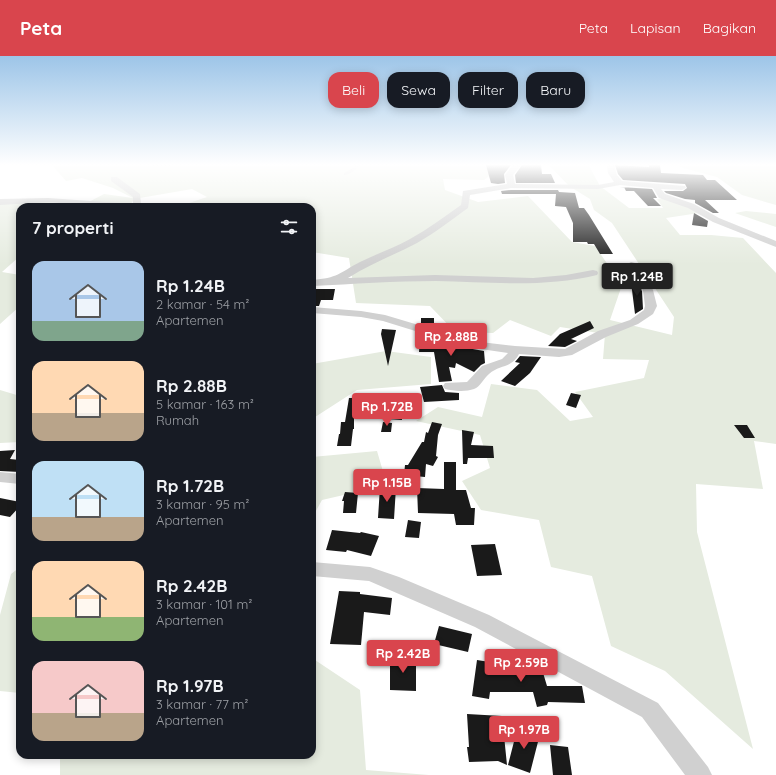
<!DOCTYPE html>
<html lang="id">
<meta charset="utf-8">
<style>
:root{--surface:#171b24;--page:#242831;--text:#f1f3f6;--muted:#9ea1a6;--accent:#d9454d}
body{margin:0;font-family:Quicksand,sans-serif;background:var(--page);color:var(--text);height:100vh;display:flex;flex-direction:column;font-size:15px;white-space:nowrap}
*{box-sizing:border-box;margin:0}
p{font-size:13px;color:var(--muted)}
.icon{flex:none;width:22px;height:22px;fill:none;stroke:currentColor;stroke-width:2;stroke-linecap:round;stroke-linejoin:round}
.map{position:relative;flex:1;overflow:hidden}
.side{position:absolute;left:16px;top:147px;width:300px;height:556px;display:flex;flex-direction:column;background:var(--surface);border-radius:12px;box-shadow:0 2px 10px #0003}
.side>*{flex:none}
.top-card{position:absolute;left:328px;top:16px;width:380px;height:36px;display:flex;gap:8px}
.price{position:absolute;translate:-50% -34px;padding:0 9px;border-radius:4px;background:var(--accent);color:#fff;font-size:13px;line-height:26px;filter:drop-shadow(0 1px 2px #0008)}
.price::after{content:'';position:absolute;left:50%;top:24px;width:12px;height:9px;margin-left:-6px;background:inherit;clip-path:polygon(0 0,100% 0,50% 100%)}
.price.active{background:#222;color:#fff}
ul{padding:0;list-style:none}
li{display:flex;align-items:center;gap:12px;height:100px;padding:0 16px}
li span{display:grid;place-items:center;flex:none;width:112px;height:80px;border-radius:12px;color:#555}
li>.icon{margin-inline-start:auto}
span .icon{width:48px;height:48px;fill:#fffc;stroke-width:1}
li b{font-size:17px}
h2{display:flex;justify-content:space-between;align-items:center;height:48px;padding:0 16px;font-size:17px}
.tag{padding:0 14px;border-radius:12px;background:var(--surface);box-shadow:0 2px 10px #0003;font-size:14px;line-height:36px}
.tag.active{background:var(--accent);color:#fff}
header{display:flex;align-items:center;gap:24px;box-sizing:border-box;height:56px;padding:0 20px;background:var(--accent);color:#fff}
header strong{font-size:19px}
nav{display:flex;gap:22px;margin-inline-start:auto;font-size:14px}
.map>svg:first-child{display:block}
.green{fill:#e5ebdf}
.building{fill:#1a1a1a}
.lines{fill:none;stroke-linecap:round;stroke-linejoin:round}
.service{fill:#d0d0d0;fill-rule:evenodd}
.minor{fill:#d0d0d0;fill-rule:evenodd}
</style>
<header>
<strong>Peta</strong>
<nav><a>Peta</a><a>Lapisan</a><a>Bagikan</a></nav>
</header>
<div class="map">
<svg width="776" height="719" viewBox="0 0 776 719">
<rect width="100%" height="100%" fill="#fff"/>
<!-- green -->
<path class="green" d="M 52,109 L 484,109 L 493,117 L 484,124 L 443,123 L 445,134 L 478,146 L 528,140 L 572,186 L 595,190 L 622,229 L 610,264 L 672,279 L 674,261 L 612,167 L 594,154 L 590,143 L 569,130 L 549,109 L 591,109 L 589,110 L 600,130 L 629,152 L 663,152 L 657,143 L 670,143 L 699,157 L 666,162 L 680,179 L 711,179 L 743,182 L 776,217 L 776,388 L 754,385 L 763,433 L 696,428 L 697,476 L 753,693 L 665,615 L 611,590 L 592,520 L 551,511 L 539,464 L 481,454 L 462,425 L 490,412 L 480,379 L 416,365 L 438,351 L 482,361 L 491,328 L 537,334 L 570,365 L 593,361 L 575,336 L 644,322 L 649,304 L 603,303 L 605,278 L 560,271 L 551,280 L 510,264 L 493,277 L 455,276 L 430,250 L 356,247 L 349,202 L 312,196 L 312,151 L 177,151 L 207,141 L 192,133 L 134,143 L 129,151 L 83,149 L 81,151 L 20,151 L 20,200 L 2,216 L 20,219 L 20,250 L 0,268 L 0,148 L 36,145 L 83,149 L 104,138 L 133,142 L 113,132 L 82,122 L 66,125 Z
M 678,109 L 776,109 L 776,149 L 742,139 L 717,121 L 683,112 Z
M 746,155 L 776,158 L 776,171 L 735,157 Z
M 386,295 L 431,301 L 431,328 L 357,334 L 312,363 L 312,308 Z
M 0,334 L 20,340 L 20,386 L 0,387 Z
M 377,395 L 387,429 L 322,444 L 312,462 L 312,401 Z
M 20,511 L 20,637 L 0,635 L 0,559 L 11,518 Z
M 312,602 L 360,634 L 366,714 L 429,719 L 60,719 L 60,699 L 312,699 Z"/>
<!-- building -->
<path class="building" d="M 486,109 L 511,109 L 504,118 L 505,127 L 498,128 L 491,127 Z
M 522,109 L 541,109 L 542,118 L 551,118 L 555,127 L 516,127 L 515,119 Z
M 615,109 L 649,111 L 649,109 L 660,109 L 661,117 L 703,119 L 707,124 L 715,124 L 737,144 L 705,144 L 719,157 L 713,157 L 695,147 L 695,144 L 685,143 L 666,137 L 664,135 L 683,135 L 687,132 L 685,128 L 623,124 L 618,118 Z
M 619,131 L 620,131 L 652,133 L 657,142 L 653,142 L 661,150 L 648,150 L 634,135 L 626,135 L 624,131 Z
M 511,134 L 558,134 L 559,136 L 575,137 L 579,152 L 584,152 L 589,159 L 613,198 L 600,198 L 594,188 L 588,188 L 587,186 L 573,186 L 573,167 L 566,151 L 555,150 L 556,138 L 502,138 L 501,135 Z
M 694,157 L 708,165 L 707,171 L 692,169 Z
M 631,226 L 636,226 L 642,235 L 643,253 L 635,258 Z
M 314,233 L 335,233 L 333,244 L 321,244 L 319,250 L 312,250 L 312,240 Z
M 421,262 L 434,262 L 434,272 L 421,268 Z
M 590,265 L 594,272 L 571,283 L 577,285 L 565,291 L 548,290 L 560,278 Z
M 466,271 L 478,271 L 479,280 L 483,280 L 483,285 L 467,282 Z
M 382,273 L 396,274 L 388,310 L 381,278 Z
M 420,278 L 433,282 L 433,285 L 444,286 L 467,292 L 484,295 L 485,307 L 481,309 L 474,316 L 456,307 L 455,312 L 449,311 L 452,325 L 439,326 L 434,296 L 419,296 Z
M 520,300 L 541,301 L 530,317 L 515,330 L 501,325 L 520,307 L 515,306 Z
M 442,329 L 445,336 L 459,337 L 459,344 L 424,346 L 420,331 Z
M 571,337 L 581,339 L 576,352 L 566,349 Z
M 399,340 L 402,364 L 387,363 L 385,341 Z
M 349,342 L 360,342 L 356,358 L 354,358 L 354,373 L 353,373 L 351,390 L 337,390 L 339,378 L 340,378 L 341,366 L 345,366 Z
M 383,366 L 392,367 L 391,376 L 381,376 Z
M 432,366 L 442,368 L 438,379 L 436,400 L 438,401 L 433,410 L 426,408 L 425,421 L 404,419 L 405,409 L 408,409 L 422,386 L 424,386 L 426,376 L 428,377 Z
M 734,369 L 747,369 L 755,382 L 744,382 Z
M 462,374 L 474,376 L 471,389 L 493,390 L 494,402 L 468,402 L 467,408 L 463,408 Z
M 15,394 L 10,403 L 20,404 L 20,416 L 0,415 L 0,395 Z
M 444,406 L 456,406 L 456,434 L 466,434 L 471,452 L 475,452 L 474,469 L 456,469 L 454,458 L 418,457 L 417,432 L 444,433 Z
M 380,431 L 396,431 L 394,463 L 378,462 Z
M 345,436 L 358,437 L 356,457 L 343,457 L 344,445 L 342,445 Z
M 0,442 L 20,446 L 20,450 L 10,461 L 0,459 Z
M 408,464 L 421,466 L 419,482 L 405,481 Z
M 332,474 L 360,477 L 361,476 L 379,480 L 371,500 L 347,494 L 346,496 L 326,494 Z
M 495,488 L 502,519 L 477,520 L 471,489 Z
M 339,535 L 360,536 L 360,538 L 392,542 L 390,559 L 364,556 L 361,589 L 330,588 Z
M 439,570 L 472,578 L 468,596 L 434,588 Z
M 501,601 L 514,601 L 516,612 L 541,610 L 547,630 L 582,630 L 585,647 L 548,646 L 547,649 L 537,651 L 533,636 L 490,636 L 489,643 L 472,640 L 477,604 L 502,608 Z
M 390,602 L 416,603 L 416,635 L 390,634 Z
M 467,658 L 502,660 L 507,709 L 498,705 L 469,706 L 467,691 L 469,691 Z
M 518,670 L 540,678 L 530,717 L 508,709 Z
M 550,689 L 568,691 L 572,719 L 553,719 Z"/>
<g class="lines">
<!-- service -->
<path class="service" d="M 151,109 L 171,109 L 169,110 L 153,110 Z
M 356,109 L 360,109 C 356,113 350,119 344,119 L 344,117 L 353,112 Z"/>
<!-- minor -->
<path class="minor" d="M 513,109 L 521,109 L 513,119 L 515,128 L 598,129 L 614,126 L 608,117 L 607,109 L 614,109 L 617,119 L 622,125 L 685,130 L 686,132 L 682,134 L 661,133 L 665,138 L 694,148 L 719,162 L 776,185 L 776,191 L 713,166 L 688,152 L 659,142 L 653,132 L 620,129 L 598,133 L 511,132 L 470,139 L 468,152 C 451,164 435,177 417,187 C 394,199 370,208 348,222 L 435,219 L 533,222 L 566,219 L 593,214 L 597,215 L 598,217 L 597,219 C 544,232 490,226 436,225 C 395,225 353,228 312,230 L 312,224 C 338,222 339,217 360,206 C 376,198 394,192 410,183 C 428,173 444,161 461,149 L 463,135 L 507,128 L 505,119 Z
M 111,121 L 117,121 L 140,138 L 141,148 L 147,149 L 148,151 L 109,151 L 48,146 L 0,149 L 0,143 L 48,142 L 133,148 L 133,141 L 111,125 Z
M 631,206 L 635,207 L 653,234 L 657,250 L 653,258 L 638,268 L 606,281 L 572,299 L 559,301 L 519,298 C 511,313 500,308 489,318 C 484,322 480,331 474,333 C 466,336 453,335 445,333 L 443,330 L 445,327 L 467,326 L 482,310 L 502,303 L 508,297 L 467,291 L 383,265 L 361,261 L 312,257 L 312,251 L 361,255 L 385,259 L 472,285 L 515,290 L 565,293 L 598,275 L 630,264 L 644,254 L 645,250 L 643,234 L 626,209 Z
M 0,416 L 20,418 L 20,428 L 0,426 Z
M 312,506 L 370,511 L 399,521 L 489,559 L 658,647 L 708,711 L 712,719 L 685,719 L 642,661 L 475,571 L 369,525 L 312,520 Z"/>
</g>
<!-- sky -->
<linearGradient id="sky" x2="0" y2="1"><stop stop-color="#9dc5e8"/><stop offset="0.52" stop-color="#fff"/><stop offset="1" stop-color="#fff" stop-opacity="0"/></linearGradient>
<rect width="776" height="209" fill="url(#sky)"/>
</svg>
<b class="price active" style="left:637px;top:241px">Rp 1.24B</b>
<b class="price" style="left:451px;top:301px">Rp 2.88B</b>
<b class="price" style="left:387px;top:371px">Rp 1.72B</b>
<b class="price" style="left:387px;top:447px">Rp 1.15B</b>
<b class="price" style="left:403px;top:618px">Rp 2.42B</b>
<b class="price" style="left:521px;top:627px">Rp 2.59B</b>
<b class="price" style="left:524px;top:694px">Rp 1.97B</b>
<div class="top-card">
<a class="tag active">Beli</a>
<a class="tag">Sewa</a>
<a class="tag">Filter</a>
<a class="tag">Baru</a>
</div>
<section class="side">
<h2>7 properti<svg class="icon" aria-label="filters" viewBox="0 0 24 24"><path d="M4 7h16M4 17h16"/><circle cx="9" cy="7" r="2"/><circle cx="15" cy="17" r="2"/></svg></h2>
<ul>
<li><span style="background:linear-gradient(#a9c7e8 75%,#7fa58c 0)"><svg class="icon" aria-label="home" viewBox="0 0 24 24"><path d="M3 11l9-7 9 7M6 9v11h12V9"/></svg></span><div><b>Rp 1.24B</b><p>2 kamar · 54 m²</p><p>Apartemen</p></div></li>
<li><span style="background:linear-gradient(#ffd9b3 65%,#b9a48a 0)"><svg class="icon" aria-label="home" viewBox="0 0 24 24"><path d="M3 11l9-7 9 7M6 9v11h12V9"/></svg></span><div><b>Rp 2.88B</b><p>5 kamar · 163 m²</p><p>Rumah</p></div></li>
<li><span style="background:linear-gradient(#bfe0f5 70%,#b9a48a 0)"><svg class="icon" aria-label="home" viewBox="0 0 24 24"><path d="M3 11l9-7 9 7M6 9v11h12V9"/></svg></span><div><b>Rp 1.72B</b><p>3 kamar · 95 m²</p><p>Apartemen</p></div></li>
<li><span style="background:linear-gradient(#ffd9b3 70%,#8fb573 0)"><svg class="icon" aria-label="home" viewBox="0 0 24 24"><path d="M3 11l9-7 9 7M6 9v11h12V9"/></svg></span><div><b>Rp 2.42B</b><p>3 kamar · 101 m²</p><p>Apartemen</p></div></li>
<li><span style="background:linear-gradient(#f6c9c9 65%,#b9a48a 0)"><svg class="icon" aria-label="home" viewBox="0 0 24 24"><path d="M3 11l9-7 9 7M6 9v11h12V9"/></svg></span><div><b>Rp 1.97B</b><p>3 kamar · 77 m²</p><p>Apartemen</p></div></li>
</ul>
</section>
</div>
